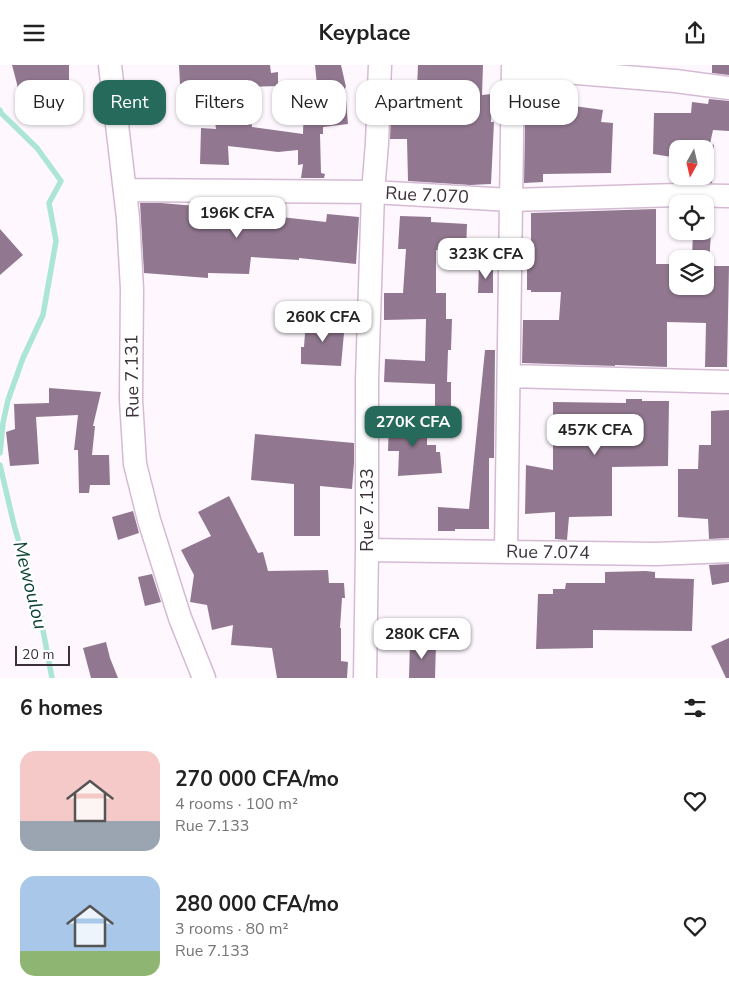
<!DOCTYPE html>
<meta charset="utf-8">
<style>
:root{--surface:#fff;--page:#f6f6f6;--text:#222;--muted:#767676;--accent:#266a5b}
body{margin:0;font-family:"Nunito Sans",sans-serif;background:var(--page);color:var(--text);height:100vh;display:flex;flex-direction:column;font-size:19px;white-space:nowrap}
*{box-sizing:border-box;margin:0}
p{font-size:16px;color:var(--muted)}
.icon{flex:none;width:28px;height:28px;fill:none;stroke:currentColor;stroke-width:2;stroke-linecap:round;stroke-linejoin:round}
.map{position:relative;height:613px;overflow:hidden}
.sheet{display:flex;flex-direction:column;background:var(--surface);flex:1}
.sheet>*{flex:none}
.banner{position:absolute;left:15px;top:15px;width:700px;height:45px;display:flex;gap:10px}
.needle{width:32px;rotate:188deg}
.controls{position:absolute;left:669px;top:75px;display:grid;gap:10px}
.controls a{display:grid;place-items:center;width:45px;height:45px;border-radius:10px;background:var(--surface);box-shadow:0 1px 4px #0004;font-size:25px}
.scale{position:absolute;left:15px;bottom:12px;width:55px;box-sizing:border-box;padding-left:5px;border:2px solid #3c313b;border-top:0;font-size:14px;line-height:18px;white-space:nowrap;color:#3c313b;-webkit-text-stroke:4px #fff;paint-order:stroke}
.price{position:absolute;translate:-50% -42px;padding:0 11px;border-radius:10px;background:#fff;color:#222;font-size:16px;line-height:32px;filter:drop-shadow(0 1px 2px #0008)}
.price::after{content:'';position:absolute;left:50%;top:30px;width:15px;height:11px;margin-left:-8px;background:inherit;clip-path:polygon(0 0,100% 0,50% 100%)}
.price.selected{background:var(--accent);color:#fff}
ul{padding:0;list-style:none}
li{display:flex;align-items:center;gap:15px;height:125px;padding:0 20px}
li span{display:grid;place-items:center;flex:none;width:140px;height:100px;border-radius:15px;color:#555}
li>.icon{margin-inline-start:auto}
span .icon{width:60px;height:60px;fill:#fffc;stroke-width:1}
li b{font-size:21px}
h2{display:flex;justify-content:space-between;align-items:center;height:60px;padding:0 20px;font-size:21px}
.tag{padding:0 18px;border-radius:15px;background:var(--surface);box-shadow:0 1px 4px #0004;font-size:18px;line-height:45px}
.tag.selected{background:var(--accent);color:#fff}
header{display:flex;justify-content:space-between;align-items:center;height:65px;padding:0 20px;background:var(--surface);font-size:22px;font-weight:700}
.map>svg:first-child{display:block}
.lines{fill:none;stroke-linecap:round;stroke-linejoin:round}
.stream{stroke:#aae5d6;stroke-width:5.5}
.building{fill:#917890}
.minor-casing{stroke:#d5bad4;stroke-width:25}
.minor{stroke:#fff;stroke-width:22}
.labels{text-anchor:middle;stroke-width:5;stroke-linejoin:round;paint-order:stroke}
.street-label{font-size:18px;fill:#3c313b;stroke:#fff}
.water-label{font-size:19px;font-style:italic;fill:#0e4238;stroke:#fff}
</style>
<header><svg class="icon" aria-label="menu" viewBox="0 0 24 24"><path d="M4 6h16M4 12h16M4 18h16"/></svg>Keyplace<svg class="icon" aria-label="share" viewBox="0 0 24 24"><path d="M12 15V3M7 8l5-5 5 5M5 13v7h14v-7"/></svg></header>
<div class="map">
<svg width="729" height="613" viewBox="0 0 729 613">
<rect width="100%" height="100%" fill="#fef8fe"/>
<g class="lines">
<!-- stream -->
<path class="stream" d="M 0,45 L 1,48 L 37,83 L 61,116 L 49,138 L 56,176 L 43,250 L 23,293 L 8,335 L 3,358 L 0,388
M 0,400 L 14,460 L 40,549 L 52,613"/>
</g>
<!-- building -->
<path class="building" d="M 12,0 L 69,0 L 69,49 L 30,49 L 32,37 L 20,39 L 17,19 Z
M 179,0 L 270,0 L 271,8 L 278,7 L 278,21 L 247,22 L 252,62 L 303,69 L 304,32 L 318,30 L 315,0 L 341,0 L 346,22 L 345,23 L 348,59 L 323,62 L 323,69 L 320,69 L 321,108 L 325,109 L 324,113 L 301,113 L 303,99 L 298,100 L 298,85 L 278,87 L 228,81 L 229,100 L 200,99 L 201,63 L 216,64 L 209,15 L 200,18 L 180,19 Z
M 418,0 L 483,0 L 482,30 L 492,29 L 491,57 L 494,57 L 491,119 L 470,120 L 408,116 L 407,74 L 390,74 L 392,22 L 417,23 Z
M 712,0 L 729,0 L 729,10 L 712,8 Z
M 709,34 L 729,36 L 729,66 L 713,65 L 710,79 L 714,80 L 712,118 L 698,117 L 699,111 L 705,111 L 705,84 L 678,84 L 678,93 L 653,89 L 654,48 L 691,48 L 692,37 L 708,39 Z
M 574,41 L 603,45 L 601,57 L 613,58 L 611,108 L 543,109 L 543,117 L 524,118 L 525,55 L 548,60 L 549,55 L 572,56 Z
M 140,138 L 161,138 L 254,146 L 253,149 L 326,157 L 327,149 L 359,152 L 356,199 L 299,193 L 299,195 L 251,192 L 249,209 L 208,208 L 208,213 L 144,208 Z
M 656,144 L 656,199 L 678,199 L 678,221 L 705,221 L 705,194 L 692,194 L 693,166 L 711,166 L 709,201 L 729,201 L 727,302 L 705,302 L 706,258 L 667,257 L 667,302 L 615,300 L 615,301 L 522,298 L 523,255 L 559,255 L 561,227 L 531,227 L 531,225 L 527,225 L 527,180 L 531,180 L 531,148 Z
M 400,151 L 431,152 L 431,157 L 467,159 L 466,186 L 436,185 L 436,228 L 446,228 L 446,254 L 452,254 L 451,285 L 448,285 L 447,317 L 451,317 L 451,341 L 435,341 L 435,319 L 384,317 L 385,294 L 425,296 L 426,254 L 384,255 L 384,228 L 403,228 L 406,184 L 398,184 Z
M 0,164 L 23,190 L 0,210 Z
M 479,202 L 493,202 L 493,228 L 478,228 Z
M 306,254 L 345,257 L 341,301 L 301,299 L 301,282 L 304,282 Z
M 485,285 L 495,285 L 494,393 L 489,393 L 489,464 L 455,464 L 455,466 L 438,466 L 438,442 L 469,444 Z
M 49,323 L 101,327 L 93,361 L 95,361 L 92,390 L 109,390 L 110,420 L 90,420 L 89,428 L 79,428 L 78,385 L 74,385 L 78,350 L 36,352 L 39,399 L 10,401 L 6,367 L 15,364 L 14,339 L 49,338 Z
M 626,334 L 642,334 L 642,336 L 669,336 L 668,401 L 612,402 L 612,451 L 569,452 L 567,475 L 555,474 L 555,447 L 525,449 L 526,400 L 553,405 L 553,337 L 626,338 Z
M 729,345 L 729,473 L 709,474 L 708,454 L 678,452 L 678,404 L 698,404 L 699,380 L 711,380 L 711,346 Z
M 389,355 L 427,356 L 427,380 L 436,380 L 436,387 L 440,387 L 442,408 L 398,411 L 399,386 L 388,386 Z
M 255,369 L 354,378 L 354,398 L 352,424 L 320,421 L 320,471 L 294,471 L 294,419 L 251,415 Z
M 229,431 L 258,488 L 263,487 L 268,506 L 328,505 L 329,518 L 344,518 L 345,533 L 342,533 L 340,563 L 341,563 L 341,596 L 348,597 L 347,613 L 277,613 L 272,583 L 231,580 L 233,560 L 212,565 L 207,540 L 190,537 L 194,510 L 181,485 L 211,471 L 198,447 Z
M 133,446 L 139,468 L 118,475 L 112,452 Z
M 729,499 L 729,517 L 712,520 L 709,500 Z
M 646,506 L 655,507 L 655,513 L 694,514 L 692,566 L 593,565 L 593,583 L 536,584 L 538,529 L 553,529 L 553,524 L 565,524 L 566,518 L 605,518 L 605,507 Z
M 152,509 L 161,537 L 145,541 L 138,512 Z
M 729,573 L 729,613 L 726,613 L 711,581 Z
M 106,577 L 110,593 L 118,613 L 91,613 L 83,583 Z
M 410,577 L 436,578 L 435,613 L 409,613 Z"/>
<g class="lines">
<!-- minor casing -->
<g class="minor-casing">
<path id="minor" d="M 110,0 L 128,153 L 132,224 L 131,335 L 135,399 L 149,455 L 180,553 L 204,613
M 513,4 L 577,8 L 675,16 L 729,23
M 125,125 L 373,127 L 511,135 L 677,130 L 729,131
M 509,311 L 729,317
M 367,485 L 656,489 L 729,486
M 506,487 L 513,0
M 365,613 L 367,485 L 367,315 L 373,127 L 377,78 L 380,0"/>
</g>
<!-- minor -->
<use href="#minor" class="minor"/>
</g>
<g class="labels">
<!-- street labels -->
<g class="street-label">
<text transform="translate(427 130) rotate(3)" y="6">Rue 7.070</text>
<text transform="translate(132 311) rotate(-91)" y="6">Rue 7.131</text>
<text transform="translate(367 445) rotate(-90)" y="6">Rue 7.133</text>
<text transform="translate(548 487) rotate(1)" y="6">Rue 7.074</text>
</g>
<!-- water labels -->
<g class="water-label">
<text transform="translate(31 520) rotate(76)" y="7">Mewoulou</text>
</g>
</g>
</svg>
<div class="controls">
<a><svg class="needle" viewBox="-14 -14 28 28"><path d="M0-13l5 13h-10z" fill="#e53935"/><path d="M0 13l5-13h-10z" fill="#767676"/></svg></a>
<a><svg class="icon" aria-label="locate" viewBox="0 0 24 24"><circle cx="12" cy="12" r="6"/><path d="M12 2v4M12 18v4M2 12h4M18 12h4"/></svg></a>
<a><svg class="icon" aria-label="layers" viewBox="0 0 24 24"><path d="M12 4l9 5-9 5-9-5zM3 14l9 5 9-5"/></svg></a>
</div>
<div class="scale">20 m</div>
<b class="price" style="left:237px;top:174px">196K CFA</b>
<b class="price" style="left:486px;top:215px">323K CFA</b>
<b class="price" style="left:323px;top:278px">260K CFA</b>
<b class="price selected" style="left:413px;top:383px">270K CFA</b>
<b class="price" style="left:595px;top:391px">457K CFA</b>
<b class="price" style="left:422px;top:595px">280K CFA</b>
<div class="banner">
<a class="tag">Buy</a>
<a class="tag selected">Rent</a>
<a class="tag">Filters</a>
<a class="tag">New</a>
<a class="tag">Apartment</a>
<a class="tag">House</a>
</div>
</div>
<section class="sheet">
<h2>6 homes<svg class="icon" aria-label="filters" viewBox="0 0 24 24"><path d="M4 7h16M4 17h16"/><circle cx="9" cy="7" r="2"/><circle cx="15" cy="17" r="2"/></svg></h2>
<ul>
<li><span style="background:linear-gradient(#f6c9c9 70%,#9aa5b1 0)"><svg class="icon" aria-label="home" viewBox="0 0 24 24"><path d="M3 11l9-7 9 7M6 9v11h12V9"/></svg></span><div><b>270 000 CFA/mo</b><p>4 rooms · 100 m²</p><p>Rue 7.133</p></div><svg class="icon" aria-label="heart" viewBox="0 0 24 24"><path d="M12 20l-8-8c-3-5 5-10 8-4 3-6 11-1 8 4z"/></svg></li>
<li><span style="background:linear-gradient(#a9c7e8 75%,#8fb573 0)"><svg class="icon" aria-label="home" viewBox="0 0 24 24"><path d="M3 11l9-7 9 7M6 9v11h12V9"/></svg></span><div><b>280 000 CFA/mo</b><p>3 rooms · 80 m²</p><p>Rue 7.133</p></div><svg class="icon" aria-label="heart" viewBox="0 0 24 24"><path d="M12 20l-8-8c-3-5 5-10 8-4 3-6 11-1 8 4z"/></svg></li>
</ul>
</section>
